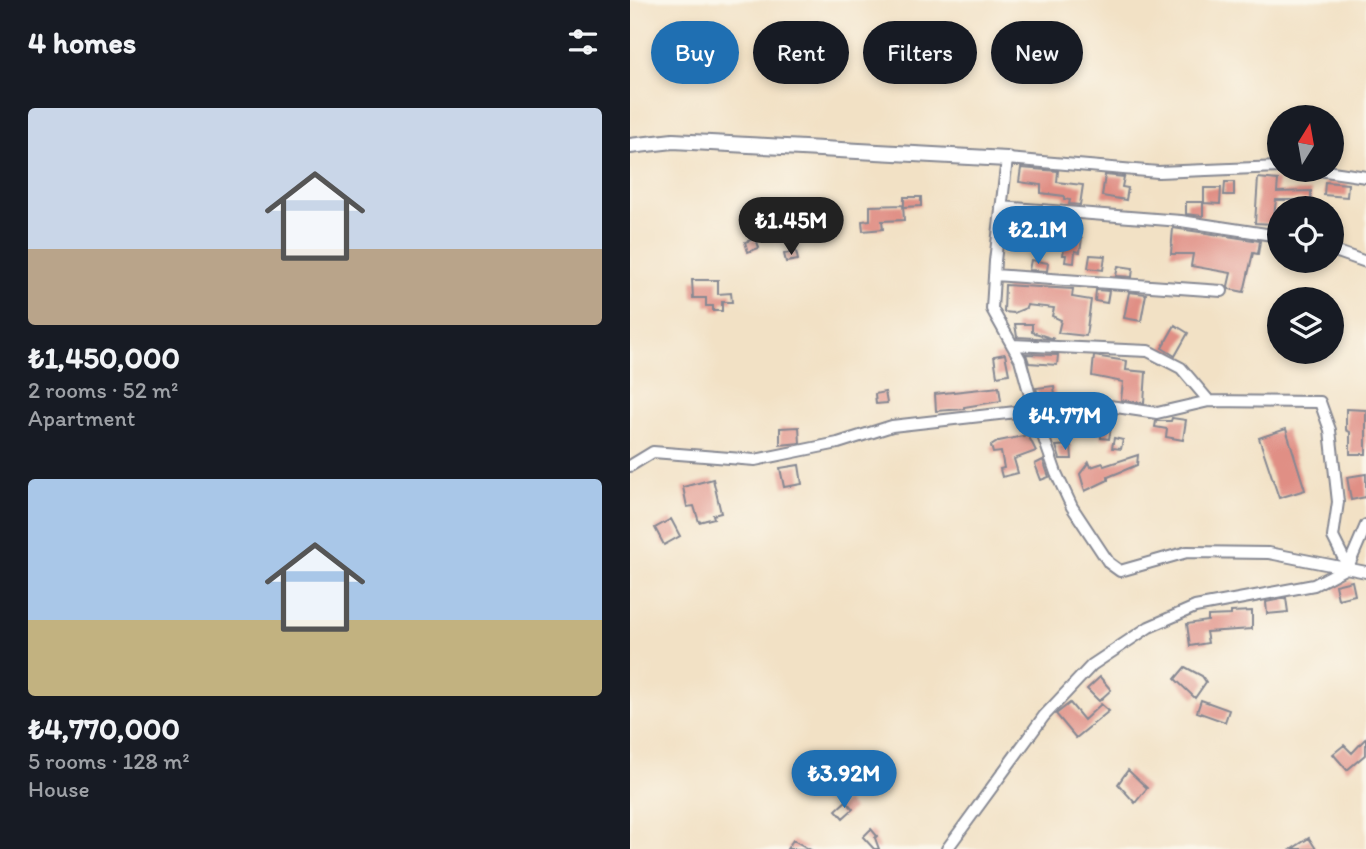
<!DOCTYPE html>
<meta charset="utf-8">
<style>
:root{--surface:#171b24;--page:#242831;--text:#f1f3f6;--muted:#9ea1a6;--accent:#1f6fb2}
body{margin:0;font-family:Itim,sans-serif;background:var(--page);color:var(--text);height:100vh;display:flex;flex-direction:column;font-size:26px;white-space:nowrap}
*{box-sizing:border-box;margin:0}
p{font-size:23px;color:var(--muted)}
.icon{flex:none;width:38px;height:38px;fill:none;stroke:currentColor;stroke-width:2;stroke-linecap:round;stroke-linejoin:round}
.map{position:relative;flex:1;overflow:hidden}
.sheet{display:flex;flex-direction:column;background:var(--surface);width:630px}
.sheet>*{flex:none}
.hud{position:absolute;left:21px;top:21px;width:609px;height:63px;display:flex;gap:14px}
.needle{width:46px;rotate:11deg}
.controls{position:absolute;left:637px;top:105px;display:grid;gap:14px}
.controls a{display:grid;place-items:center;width:77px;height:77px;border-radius:50%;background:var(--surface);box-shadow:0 4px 10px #0003;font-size:35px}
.price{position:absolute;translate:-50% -60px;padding:0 16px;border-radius:24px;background:var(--accent);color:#fff;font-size:23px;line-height:46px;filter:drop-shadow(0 2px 4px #0008)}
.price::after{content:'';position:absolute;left:50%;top:42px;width:21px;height:16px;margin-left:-10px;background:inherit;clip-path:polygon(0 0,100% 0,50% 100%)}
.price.selected{background:#222;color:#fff}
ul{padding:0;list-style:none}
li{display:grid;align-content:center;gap:14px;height:371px;padding:0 28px}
li span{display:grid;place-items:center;height:217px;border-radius:7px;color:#555}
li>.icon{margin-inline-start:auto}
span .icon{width:126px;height:126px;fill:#fffc;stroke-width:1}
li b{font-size:30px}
h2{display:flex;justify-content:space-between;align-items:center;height:84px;padding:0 28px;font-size:30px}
.pill{padding:0 24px;border-radius:32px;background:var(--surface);box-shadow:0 4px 10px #0003;font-size:24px;line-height:63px}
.pill.selected{background:var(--accent);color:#fff}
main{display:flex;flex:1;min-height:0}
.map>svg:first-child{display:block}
.building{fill:#e08f85}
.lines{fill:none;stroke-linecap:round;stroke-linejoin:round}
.minor-casing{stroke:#868892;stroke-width:14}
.tertiary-casing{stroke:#868892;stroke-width:18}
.minor{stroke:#fff;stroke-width:10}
.tertiary{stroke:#fff;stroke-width:14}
</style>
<main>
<section class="sheet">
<h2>4 homes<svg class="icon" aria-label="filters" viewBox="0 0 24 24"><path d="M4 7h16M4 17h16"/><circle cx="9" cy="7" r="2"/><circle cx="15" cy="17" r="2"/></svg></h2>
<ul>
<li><span style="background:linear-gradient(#c9d6e8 65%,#b9a48a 0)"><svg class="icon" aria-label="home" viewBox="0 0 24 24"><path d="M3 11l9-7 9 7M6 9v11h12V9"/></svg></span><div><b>₺1,450,000</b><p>2 rooms · 52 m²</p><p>Apartment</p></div></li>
<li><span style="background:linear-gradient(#a9c7e8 65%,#c2b280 0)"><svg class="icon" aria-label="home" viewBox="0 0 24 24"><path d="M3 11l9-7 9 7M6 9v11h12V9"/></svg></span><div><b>₺4,770,000</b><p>5 rooms · 128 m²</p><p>House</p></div></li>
</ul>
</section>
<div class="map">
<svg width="736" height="849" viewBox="0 0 736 849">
<rect width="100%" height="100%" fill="#fbf7ec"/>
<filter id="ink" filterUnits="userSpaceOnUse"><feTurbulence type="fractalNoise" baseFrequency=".0143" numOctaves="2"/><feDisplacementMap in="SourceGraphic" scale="14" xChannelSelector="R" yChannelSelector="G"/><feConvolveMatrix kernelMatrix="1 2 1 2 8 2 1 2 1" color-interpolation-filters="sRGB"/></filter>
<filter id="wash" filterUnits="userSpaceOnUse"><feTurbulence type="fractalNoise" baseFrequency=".00686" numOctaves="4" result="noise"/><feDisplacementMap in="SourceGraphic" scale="28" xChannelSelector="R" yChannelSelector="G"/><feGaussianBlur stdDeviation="1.57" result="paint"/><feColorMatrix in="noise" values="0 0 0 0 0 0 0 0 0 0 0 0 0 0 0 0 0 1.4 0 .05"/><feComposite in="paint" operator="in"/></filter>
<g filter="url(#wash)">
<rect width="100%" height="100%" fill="#f2e1c5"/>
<g id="blocks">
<!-- building -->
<path class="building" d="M 391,168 L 428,171 L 427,182 L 453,185 L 450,205 L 439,204 L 440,200 L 434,199 L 434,196 L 411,193 L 411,185 L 389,182 Z
M 475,175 L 494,177 L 492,187 L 498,188 L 496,200 L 472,196 Z
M 628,178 L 648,180 L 647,192 L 681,191 L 681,200 L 646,200 L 643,224 L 625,223 Z
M 595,182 L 604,182 L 604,195 L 594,195 Z
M 695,182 L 718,184 L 717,197 L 694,195 Z
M 574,188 L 591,188 L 590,204 L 574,203 Z
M 274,197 L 291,197 L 291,206 L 274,207 Z
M 556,202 L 573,202 L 573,216 L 556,214 Z
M 273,205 L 274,220 L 252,221 L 253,229 L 233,231 L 232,221 L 240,220 L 240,206 Z
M 379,216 L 403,219 L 402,226 L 388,225 L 387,236 L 377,235 Z
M 404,219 L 422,222 L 419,240 L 402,237 Z
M 543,228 L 630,241 L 628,254 L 623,253 L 614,292 L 599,289 L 598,286 L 601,273 L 561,266 L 563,254 L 541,254 Z
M 436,236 L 452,238 L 450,252 L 445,251 L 444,263 L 435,262 L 436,255 L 433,255 Z
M 126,238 L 129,248 L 118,252 L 115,242 Z
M 166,251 L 168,260 L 156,262 L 154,254 Z
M 460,255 L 475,256 L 473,270 L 458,268 Z
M 401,260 L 418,263 L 417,271 L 399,270 Z
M 488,266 L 503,268 L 502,277 L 486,276 Z
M 62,280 L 88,280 L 88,294 L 101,293 L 102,302 L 92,302 L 92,311 L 83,311 L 83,306 L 76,306 L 76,298 L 63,298 Z
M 375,285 L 443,289 L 442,297 L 461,300 L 456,336 L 428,333 L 431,320 L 422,316 L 424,308 L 397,305 L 396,308 L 384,313 L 374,312 Z
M 466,290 L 479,291 L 477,303 L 465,301 Z
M 499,292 L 516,294 L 511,321 L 494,318 Z
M 385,324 L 402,324 L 402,332 L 424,339 L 387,337 Z
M 545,325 L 558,333 L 545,356 L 532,348 Z
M 375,354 L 379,374 L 367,376 L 364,356 Z
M 396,354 L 428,355 L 427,365 L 399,363 Z
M 464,356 L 497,361 L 496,370 L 516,372 L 514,403 L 491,400 L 493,382 L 462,376 Z
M 424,386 L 425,396 L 420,397 L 420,400 L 410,401 L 406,388 Z
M 369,387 L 371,401 L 334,407 L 334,409 L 306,411 L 305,394 Z
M 255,392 L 257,403 L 246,404 L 245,394 Z
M 716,409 L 736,410 L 736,454 L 720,454 L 720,432 L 716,430 Z
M 463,413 L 483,417 L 479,439 L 471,438 L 471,433 L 456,432 L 457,428 L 441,426 L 441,432 L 420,431 L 420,417 Z
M 542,418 L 556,420 L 553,440 L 536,437 L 537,429 L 525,427 L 526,421 L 541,421 Z
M 169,427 L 170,443 L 150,445 L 150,428 Z
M 656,429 L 675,490 L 649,498 L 629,438 Z
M 398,435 L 406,451 L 384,459 L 388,473 L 372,477 L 370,469 L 374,468 L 371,452 L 363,453 L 361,446 L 369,441 Z
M 484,438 L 493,440 L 491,449 L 482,448 Z
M 441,445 L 442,459 L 430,459 L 426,446 Z
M 508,455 L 507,465 L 478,477 L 478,480 L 455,491 L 450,474 L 459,462 L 461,467 L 473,463 L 474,466 Z
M 413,460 L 419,477 L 411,480 L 405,464 Z
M 169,465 L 172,484 L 154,487 L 150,468 Z
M 736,474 L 736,497 L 721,500 L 717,477 Z
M 83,479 L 91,513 L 83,515 L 84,518 L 69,522 L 64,506 L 57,507 L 53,487 Z
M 41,519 L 50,536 L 34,545 L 25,528 Z
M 722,581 L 725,595 L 708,599 L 705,585 Z
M 656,598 L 658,612 L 637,614 L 636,602 Z
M 622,611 L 622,629 L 576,632 L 578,643 L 560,646 L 557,624 L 578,621 L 578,616 L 601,615 L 601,612 Z
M 555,667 L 572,676 L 576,682 L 565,698 L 545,679 Z
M 470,677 L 481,690 L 469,701 L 457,689 Z
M 571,700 L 599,710 L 595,722 L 567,712 Z
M 440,703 L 454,720 L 471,704 L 479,711 L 446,738 L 426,714 Z
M 736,738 L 736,754 L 717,770 L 703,754 L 714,745 L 722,753 Z
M 498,770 L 517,788 L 505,803 L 488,784 Z
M 216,801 L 223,809 L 213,818 L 206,810 Z
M 241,829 L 247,836 L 245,838 L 249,849 L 244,849 L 233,837 Z
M 679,838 L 686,849 L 662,849 Z
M 163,840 L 179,849 L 157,849 Z"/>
</g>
</g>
<g filter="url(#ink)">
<use href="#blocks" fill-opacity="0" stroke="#868892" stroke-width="2"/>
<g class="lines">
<!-- minor casing -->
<g class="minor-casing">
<path id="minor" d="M 649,167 L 528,172 L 377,159 L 365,261 L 362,309 L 390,359 L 404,410 L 426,473 L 442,507 L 479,563 L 490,571 L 557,552 L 639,553 L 736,572
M 689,170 L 736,177
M 371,207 L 551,221 L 649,236
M 702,250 L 736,262
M 364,275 L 592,291
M 579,401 L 690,402 L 700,430 L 708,502 L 703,537 L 718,567
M 0,466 L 23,452 L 125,460 L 208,443 L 262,426 L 404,410 L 452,408 L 466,404 L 527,413 L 579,401 L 551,368 L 518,351 L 382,345
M 317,849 L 414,716 L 462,665 L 519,627 L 565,607 L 684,585 L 718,567 L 736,525"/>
</g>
<!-- tertiary casing -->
<g class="tertiary-casing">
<path id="tertiary" d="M 0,146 L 43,141 L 377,159"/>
</g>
<!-- minor -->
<use href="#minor" class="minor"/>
<!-- tertiary -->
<use href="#tertiary" class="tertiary"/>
</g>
</g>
</svg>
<div class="controls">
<a><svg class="needle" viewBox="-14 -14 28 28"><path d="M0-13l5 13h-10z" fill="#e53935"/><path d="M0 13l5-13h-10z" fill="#9ea1a6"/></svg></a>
<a><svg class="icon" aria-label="locate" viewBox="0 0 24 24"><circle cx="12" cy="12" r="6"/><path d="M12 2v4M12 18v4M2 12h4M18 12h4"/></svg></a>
<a><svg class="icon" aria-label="layers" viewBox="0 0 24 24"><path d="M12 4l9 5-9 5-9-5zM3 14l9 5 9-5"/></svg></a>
</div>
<b class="price selected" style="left:161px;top:257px">₺1.45M</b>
<b class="price" style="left:408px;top:266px">₺2.1M</b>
<b class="price" style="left:435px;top:452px">₺4.77M</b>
<b class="price" style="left:214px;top:810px">₺3.92M</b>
<div class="hud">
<a class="pill selected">Buy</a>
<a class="pill">Rent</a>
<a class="pill">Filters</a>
<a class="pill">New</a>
</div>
</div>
</main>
